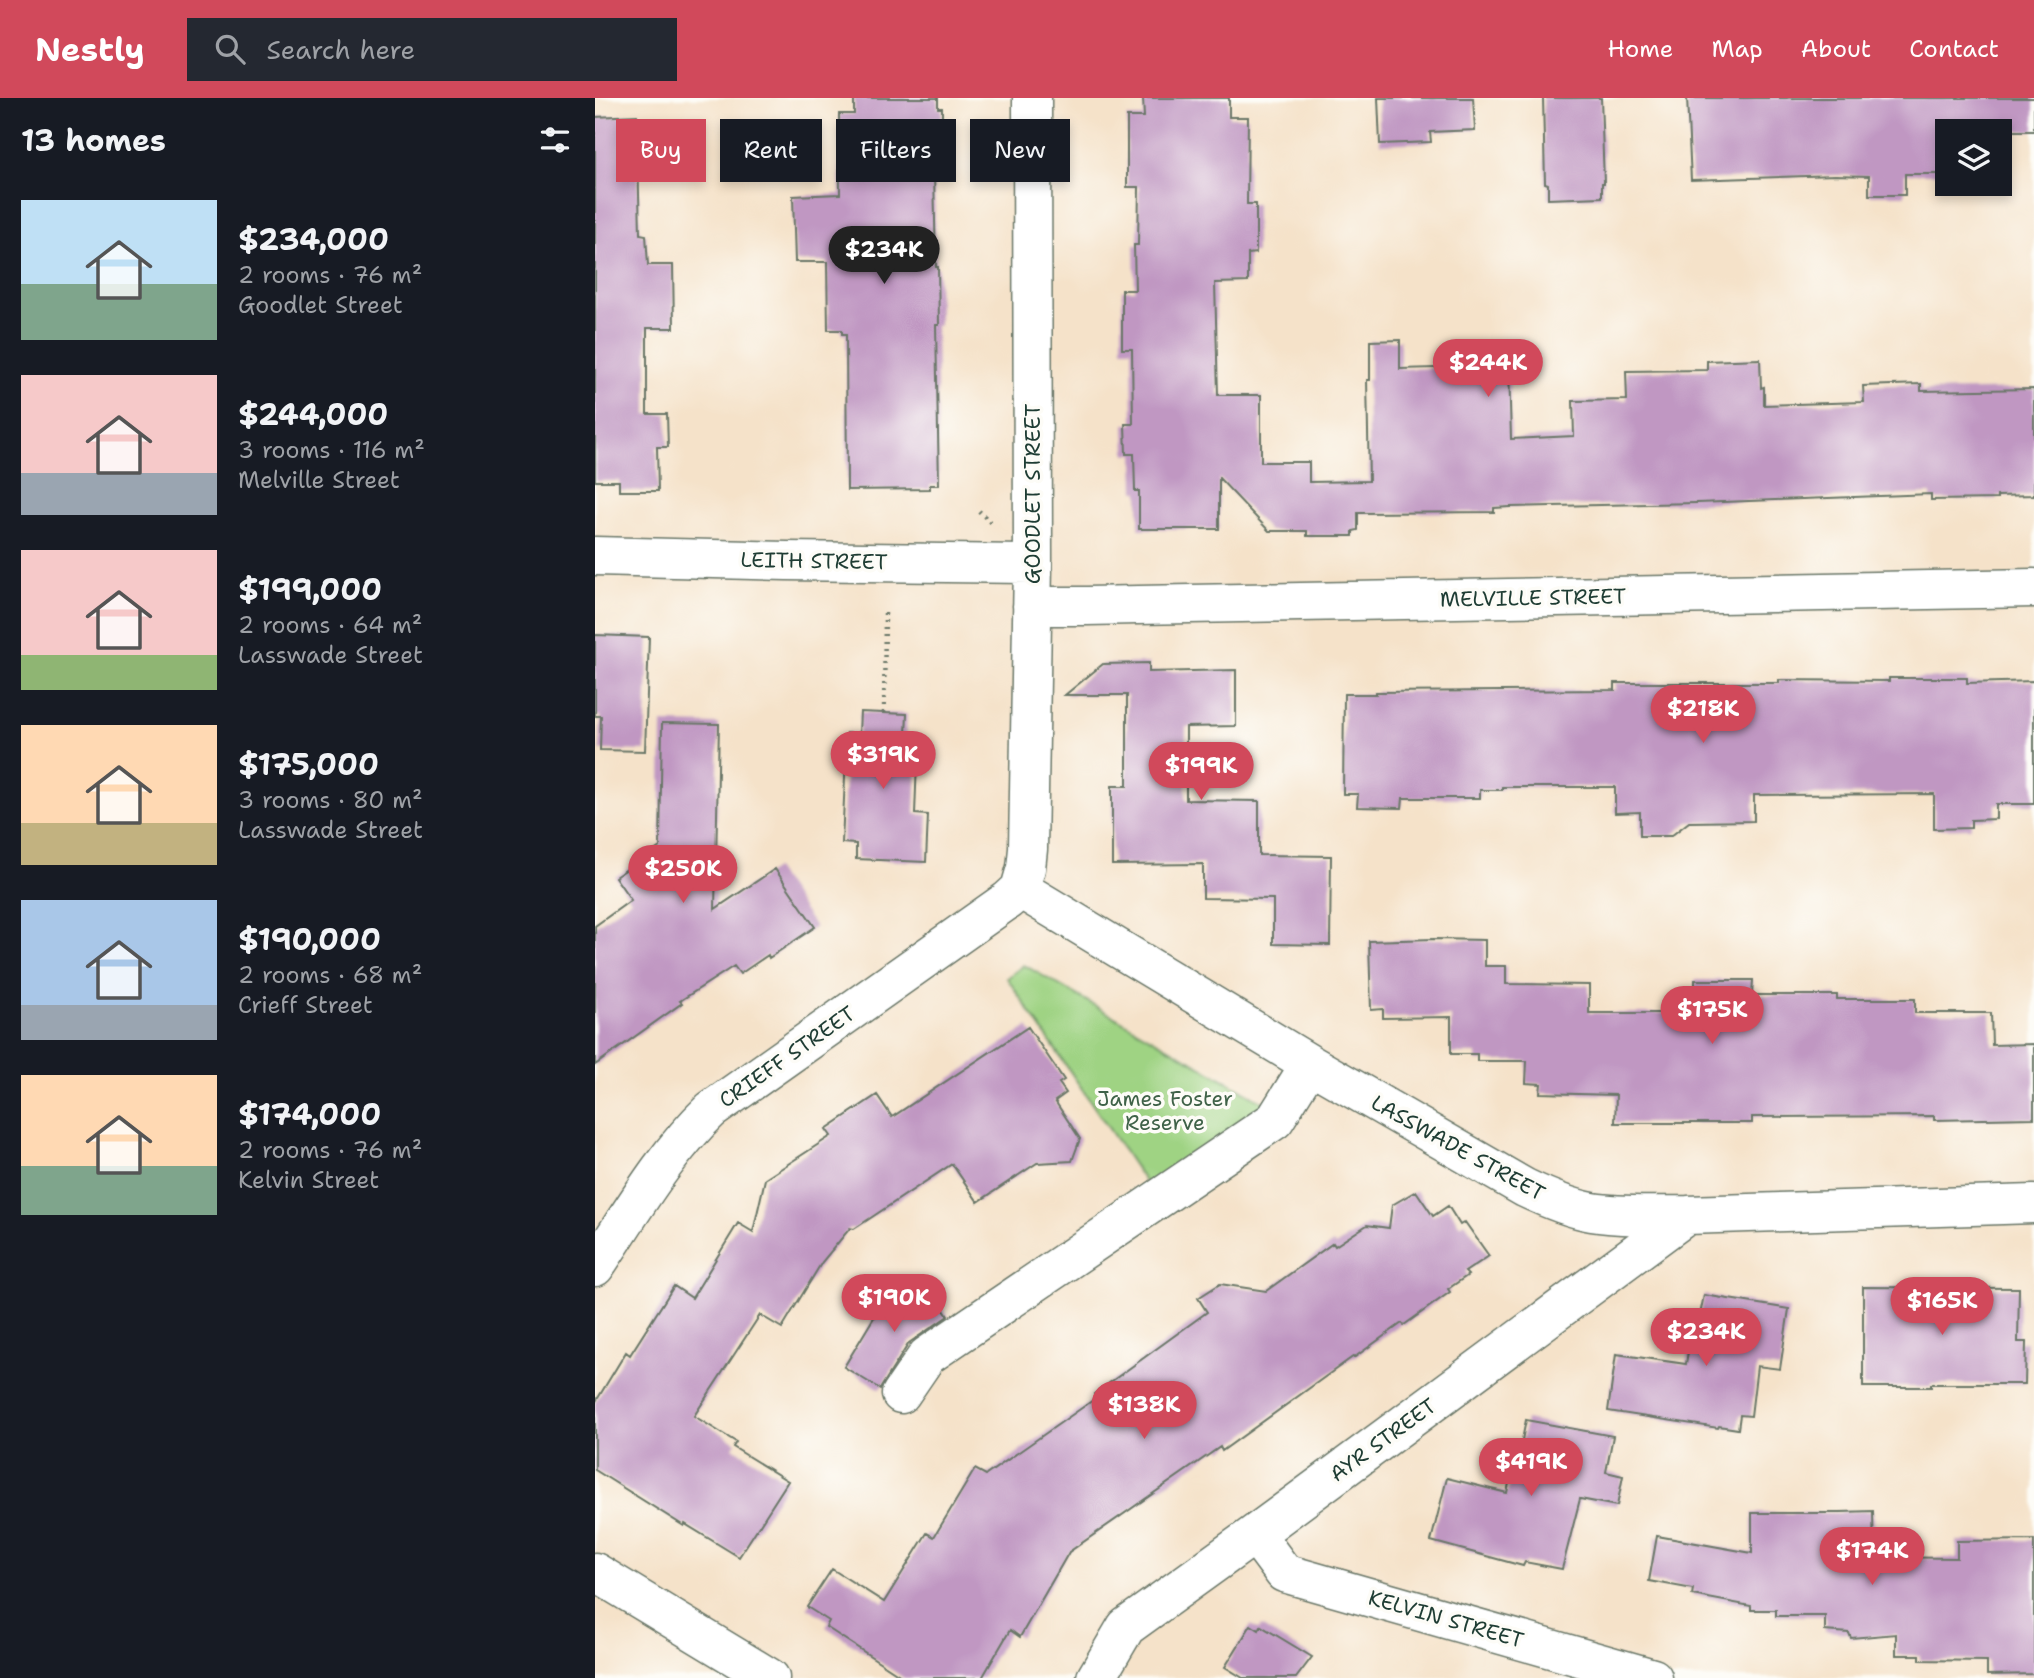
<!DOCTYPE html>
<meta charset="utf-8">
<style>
:root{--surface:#171b24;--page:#242831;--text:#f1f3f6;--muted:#9ea1a6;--accent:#d1495b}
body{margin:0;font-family:"Shantell Sans",sans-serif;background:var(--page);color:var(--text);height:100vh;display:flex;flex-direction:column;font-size:26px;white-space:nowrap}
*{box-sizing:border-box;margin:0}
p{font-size:23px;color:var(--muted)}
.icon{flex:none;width:38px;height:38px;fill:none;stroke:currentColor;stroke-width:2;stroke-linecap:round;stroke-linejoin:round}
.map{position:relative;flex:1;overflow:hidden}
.drawer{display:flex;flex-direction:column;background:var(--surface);width:595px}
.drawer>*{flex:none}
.top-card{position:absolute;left:21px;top:21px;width:665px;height:63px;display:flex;gap:14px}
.buttons{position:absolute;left:1340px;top:21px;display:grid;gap:14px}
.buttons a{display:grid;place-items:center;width:77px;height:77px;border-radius:0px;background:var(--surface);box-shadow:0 4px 10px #0003;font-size:35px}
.price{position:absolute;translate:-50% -60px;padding:0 16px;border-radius:24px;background:var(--accent);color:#fff;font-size:23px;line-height:46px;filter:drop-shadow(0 2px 4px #0008)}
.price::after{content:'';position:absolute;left:50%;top:42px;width:21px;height:16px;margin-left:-10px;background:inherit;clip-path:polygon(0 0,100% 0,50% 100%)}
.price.on{background:#222;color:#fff}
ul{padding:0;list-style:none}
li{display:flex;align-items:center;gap:21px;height:175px;padding:0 21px}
li span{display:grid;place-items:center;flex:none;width:196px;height:140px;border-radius:0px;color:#555}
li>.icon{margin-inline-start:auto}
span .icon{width:84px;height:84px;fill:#fffc;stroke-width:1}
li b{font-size:30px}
h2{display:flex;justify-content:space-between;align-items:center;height:84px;padding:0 21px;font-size:30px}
.chip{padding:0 24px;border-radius:0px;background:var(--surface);box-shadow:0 4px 10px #0003;font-size:24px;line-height:63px}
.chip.on{background:var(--accent);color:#fff}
header{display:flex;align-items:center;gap:42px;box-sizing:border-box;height:98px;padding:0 35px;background:var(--accent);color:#fff}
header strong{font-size:33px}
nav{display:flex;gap:38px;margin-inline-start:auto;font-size:24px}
.search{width:490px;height:63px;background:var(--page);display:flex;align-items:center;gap:18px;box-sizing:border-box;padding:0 24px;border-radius:0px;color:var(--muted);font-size:26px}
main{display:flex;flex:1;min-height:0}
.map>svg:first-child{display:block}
.green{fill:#9fd383;stroke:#5f885c;stroke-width:2}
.building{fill:#c097c2}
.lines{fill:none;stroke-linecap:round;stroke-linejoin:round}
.minor-casing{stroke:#6a7768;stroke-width:41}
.path{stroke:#6a7768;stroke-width:4.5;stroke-dasharray:2 5;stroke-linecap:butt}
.minor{stroke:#fff;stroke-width:38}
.labels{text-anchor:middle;stroke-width:7;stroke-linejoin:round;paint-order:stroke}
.street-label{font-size:21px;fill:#1f3d34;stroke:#fdfcf7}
.park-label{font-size:21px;fill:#3f6248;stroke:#fdfcf7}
</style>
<header>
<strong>Nestly</strong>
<div class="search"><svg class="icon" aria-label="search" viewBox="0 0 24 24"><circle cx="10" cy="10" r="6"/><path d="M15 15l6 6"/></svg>Search here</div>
<nav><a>Home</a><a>Map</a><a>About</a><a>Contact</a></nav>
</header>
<main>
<section class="drawer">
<h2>13 homes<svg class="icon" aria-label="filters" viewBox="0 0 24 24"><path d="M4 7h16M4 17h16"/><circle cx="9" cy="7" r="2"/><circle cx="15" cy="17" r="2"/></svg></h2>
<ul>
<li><span style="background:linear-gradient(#bfe0f5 60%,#7fa58c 0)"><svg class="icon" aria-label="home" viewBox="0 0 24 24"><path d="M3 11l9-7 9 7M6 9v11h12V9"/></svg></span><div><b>$234,000</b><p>2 rooms · 76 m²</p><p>Goodlet Street</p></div></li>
<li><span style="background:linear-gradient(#f6c9c9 70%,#9aa5b1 0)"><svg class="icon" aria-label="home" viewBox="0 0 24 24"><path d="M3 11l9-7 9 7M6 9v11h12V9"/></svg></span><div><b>$244,000</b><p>3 rooms · 116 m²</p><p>Melville Street</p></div></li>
<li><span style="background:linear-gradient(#f6c9c9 75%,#8fb573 0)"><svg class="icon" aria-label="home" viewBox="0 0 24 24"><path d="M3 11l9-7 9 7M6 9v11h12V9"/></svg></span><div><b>$199,000</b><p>2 rooms · 64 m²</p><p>Lasswade Street</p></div></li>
<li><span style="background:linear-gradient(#ffd9b3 70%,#c2b280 0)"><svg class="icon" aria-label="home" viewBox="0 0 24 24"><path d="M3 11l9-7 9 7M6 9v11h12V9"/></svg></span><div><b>$175,000</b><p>3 rooms · 80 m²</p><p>Lasswade Street</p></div></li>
<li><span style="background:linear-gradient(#a9c7e8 75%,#9aa5b1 0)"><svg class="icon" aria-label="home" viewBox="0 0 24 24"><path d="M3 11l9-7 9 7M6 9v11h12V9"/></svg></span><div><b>$190,000</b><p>2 rooms · 68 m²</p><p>Crieff Street</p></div></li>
<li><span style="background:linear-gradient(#ffd9b3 65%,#7fa58c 0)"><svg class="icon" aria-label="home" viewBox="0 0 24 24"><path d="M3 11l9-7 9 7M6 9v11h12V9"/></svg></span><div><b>$174,000</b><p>2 rooms · 76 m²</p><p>Kelvin Street</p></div></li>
</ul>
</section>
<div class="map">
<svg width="1439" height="1580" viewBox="0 0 1439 1580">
<rect width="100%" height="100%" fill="#fdfcf7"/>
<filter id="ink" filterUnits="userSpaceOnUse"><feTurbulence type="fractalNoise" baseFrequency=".0143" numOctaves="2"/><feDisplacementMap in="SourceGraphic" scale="14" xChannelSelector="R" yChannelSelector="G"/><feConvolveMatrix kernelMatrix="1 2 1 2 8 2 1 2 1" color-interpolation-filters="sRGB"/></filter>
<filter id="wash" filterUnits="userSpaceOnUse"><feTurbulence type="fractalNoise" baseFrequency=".00686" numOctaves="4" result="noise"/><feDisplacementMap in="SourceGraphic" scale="28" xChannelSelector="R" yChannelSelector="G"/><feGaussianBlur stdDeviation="1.57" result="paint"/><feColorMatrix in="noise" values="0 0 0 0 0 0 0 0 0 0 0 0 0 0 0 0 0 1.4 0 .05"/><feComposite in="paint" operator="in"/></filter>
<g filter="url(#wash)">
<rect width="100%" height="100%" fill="#f5e2c9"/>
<!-- green -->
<path class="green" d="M 429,867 L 675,1008 L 554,1090 L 412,880 Z"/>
<g id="blocks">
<!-- building -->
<path class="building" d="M 259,0 L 343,0 L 343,10 L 347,10 L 347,74 L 339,74 L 341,169 L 343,169 L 344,227 L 341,227 L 344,387 L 335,387 L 335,391 L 252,392 L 251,236 L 247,236 L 247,232 L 233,232 L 232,164 L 200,164 L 198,98 L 245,96 L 244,16 L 259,16 Z
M 548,0 L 634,0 L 634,19 L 653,19 L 652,106 L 661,106 L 661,155 L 653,156 L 653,184 L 620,185 L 623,297 L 666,297 L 666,364 L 714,364 L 714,384 L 774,383 L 772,282 L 775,282 L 775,243 L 805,242 L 805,271 L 914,268 L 916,341 L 979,338 L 978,303 L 1032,302 L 1031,273 L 1112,272 L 1112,263 L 1165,261 L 1166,290 L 1169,289 L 1169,307 L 1269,304 L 1268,288 L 1326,286 L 1326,293 L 1439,291 L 1439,397 L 1402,398 L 1402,401 L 1336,402 L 1336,396 L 1102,405 L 915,409 L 899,410 L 899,414 L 763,415 L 763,432 L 758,433 L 758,438 L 712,438 L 712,433 L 674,433 L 624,380 L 624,431 L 544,431 L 544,393 L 540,393 L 539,356 L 531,356 L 530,326 L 538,326 L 537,251 L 527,251 L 527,192 L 540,192 L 539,147 L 543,147 L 544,89 L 532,89 L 532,19 L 549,19 Z
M 783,0 L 878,0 L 880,32 L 835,34 L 836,44 L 785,46 Z
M 948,0 L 1006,0 L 1009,85 L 1007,85 L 1007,99 L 953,101 L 953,86 L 950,85 Z
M 1092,0 L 1439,0 L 1439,33 L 1353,33 L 1353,76 L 1310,76 L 1310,97 L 1274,97 L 1274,78 L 1240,77 L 1096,82 Z
M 42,17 L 45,136 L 51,137 L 53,167 L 78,167 L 79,230 L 52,230 L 52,316 L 72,316 L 73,349 L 62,349 L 63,393 L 24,393 L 24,383 L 0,383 L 0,19 Z
M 0,537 L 54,539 L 50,653 L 5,652 L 6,618 L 0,618 Z
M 554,565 L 554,574 L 641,572 L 641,628 L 591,629 L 591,702 L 664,703 L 664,757 L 736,758 L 735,847 L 678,846 L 678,801 L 608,800 L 608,766 L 517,767 L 517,688 L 532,688 L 532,597 L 470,597 L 508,566 Z
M 1294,580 L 1372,580 L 1372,585 L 1439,583 L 1439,706 L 1401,706 L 1401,721 L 1376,722 L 1376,730 L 1339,731 L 1339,696 L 1159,697 L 1159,723 L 1094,724 L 1076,738 L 1045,738 L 1045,714 L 1020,715 L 1020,689 L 907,689 L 907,692 L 885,692 L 885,700 L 808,700 L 807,710 L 762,709 L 763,696 L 748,696 L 749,596 L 781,596 L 781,594 L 1020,592 L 1020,585 L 1184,585 L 1184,582 L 1294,583 Z
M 265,614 L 312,616 L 311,636 L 323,637 L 320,716 L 333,717 L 331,764 L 261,761 L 261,746 L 247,745 L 252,635 L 264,636 Z
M 67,625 L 124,626 L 120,811 L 180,771 L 220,829 L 174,860 L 173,857 L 145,876 L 139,868 L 85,903 L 87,905 L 0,967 L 0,828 L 36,802 L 20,779 L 65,749 Z
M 839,841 L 890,842 L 890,868 L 911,868 L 911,886 L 994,887 L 994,915 L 1100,915 L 1100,882 L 1158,882 L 1157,897 L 1242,897 L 1242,901 L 1320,901 L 1320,915 L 1396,915 L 1397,947 L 1439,946 L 1439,1020 L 1339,1022 L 1339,1018 L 1157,1019 L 1157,1025 L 1020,1025 L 1021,997 L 945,995 L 946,986 L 931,985 L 932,963 L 882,963 L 882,956 L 856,956 L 856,919 L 788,920 L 788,911 L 776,912 L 774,843 Z
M 433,929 L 469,982 L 464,985 L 471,995 L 460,1003 L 485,1041 L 477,1063 L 442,1065 L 383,1104 L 357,1066 L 259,1131 L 255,1130 L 227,1164 L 187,1230 L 165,1217 L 99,1318 L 141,1344 L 138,1349 L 193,1383 L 144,1459 L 90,1426 L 89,1428 L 0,1372 L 0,1305 L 31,1254 L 35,1257 L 79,1188 L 97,1200 L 143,1125 L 158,1134 L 170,1081 L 236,1038 L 231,1031 L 282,997 L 297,1019 Z
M 821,1093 L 838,1118 L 853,1108 L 865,1127 L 870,1124 L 894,1158 L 870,1174 L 873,1177 L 853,1191 L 855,1194 L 809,1227 L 807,1225 L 760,1259 L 759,1258 L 627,1353 L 625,1349 L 474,1454 L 425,1539 L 415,1532 L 387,1580 L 309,1580 L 231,1529 L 234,1523 L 212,1509 L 237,1471 L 289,1504 L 332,1435 L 339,1439 L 380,1371 L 391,1377 L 501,1300 L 499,1296 L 612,1214 L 603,1200 L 625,1186 L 671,1193 L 738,1145 L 740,1148 L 772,1127 L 794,1130 L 797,1107 Z
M 329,1184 L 353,1218 L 314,1245 L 285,1291 L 249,1269 L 281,1216 Z
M 1268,1189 L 1424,1190 L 1423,1244 L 1431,1244 L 1430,1286 L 1336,1286 L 1336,1289 L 1268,1289 Z
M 1109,1197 L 1194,1211 L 1185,1271 L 1162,1268 L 1156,1318 L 1145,1317 L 1143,1331 L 1124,1328 L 1123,1330 L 1013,1313 L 1021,1256 L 1091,1266 L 1098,1222 L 1104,1222 Z
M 931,1322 L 1018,1338 L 1011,1374 L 1028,1378 L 1022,1408 L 985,1401 L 967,1471 L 930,1464 L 928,1468 L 836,1443 L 852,1380 L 912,1395 L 922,1346 L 926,1347 Z
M 1278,1413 L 1279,1459 L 1362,1460 L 1362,1443 L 1439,1442 L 1439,1576 L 1392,1577 L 1392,1563 L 1325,1562 L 1325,1557 L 1301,1557 L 1301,1536 L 1256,1540 L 1254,1535 L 1230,1533 L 1230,1518 L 1181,1518 L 1181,1512 L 1156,1512 L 1156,1508 L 1097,1497 L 1098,1491 L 1054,1483 L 1062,1438 L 1157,1455 L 1157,1415 L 1246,1415 L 1246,1414 Z
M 656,1527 L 664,1532 L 666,1528 L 717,1559 L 701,1580 L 648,1580 L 630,1569 Z"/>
</g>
</g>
<g filter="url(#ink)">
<use href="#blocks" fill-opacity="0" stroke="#6a7768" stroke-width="2"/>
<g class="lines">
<!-- minor casing -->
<g class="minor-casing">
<path id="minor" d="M 0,458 L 192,463 L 438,466
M 437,508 L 492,508 L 1439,490
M 425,791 L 715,966 L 930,1090 C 951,1100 974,1110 997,1114 C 1028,1119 1060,1117 1092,1117 L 1439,1106
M 425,791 L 431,770 L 433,751 L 438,466 L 437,0
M 0,1169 C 36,1115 69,1057 116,1012 L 413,802 L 425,791
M 306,1296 L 332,1258 L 680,1022 L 715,966
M 660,1436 L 689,1475 L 1058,1580
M 0,1474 L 175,1580
M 501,1580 L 531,1529 L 660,1436 L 1092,1117"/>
</g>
<!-- path -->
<path class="path" d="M 384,413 L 396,425
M 289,615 L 290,515"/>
<!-- minor -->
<use href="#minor" class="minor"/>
</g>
</g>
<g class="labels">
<!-- street labels -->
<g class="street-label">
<text transform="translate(438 396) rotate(-90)" y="7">GOODLET STREET</text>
<text transform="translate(219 463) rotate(1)" y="7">LEITH STREET</text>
<text transform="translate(938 500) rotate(-1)" y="7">MELVILLE STREET</text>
<text transform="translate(192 959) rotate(-35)" y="7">CRIEFF STREET</text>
<text transform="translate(863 1050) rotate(29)" y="7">LASSWADE STREET</text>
<text transform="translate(788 1342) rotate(-36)" y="7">AYR STREET</text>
<text transform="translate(851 1521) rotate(16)" y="7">KELVIN STREET</text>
</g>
<!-- park labels -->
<g class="park-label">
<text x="570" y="1008">James Foster<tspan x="570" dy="24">Reserve</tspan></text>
</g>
</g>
</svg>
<div class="buttons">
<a><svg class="icon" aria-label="layers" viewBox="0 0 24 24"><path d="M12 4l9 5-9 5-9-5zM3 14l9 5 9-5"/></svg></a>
</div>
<b class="price on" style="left:289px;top:188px">$234K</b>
<b class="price" style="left:893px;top:301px">$244K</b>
<b class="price" style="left:1108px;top:647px">$218K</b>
<b class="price" style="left:288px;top:693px">$319K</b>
<b class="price" style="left:606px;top:704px">$199K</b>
<b class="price" style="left:88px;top:807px">$250K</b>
<b class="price" style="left:1117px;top:948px">$175K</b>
<b class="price" style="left:299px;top:1236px">$190K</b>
<b class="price" style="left:1347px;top:1239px">$165K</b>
<b class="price" style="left:1111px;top:1270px">$234K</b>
<b class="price" style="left:549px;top:1343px">$138K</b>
<b class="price" style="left:936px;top:1400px">$419K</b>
<b class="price" style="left:1277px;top:1489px">$174K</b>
<div class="top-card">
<a class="chip on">Buy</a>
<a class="chip">Rent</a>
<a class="chip">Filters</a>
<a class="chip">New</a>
</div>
</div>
</main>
